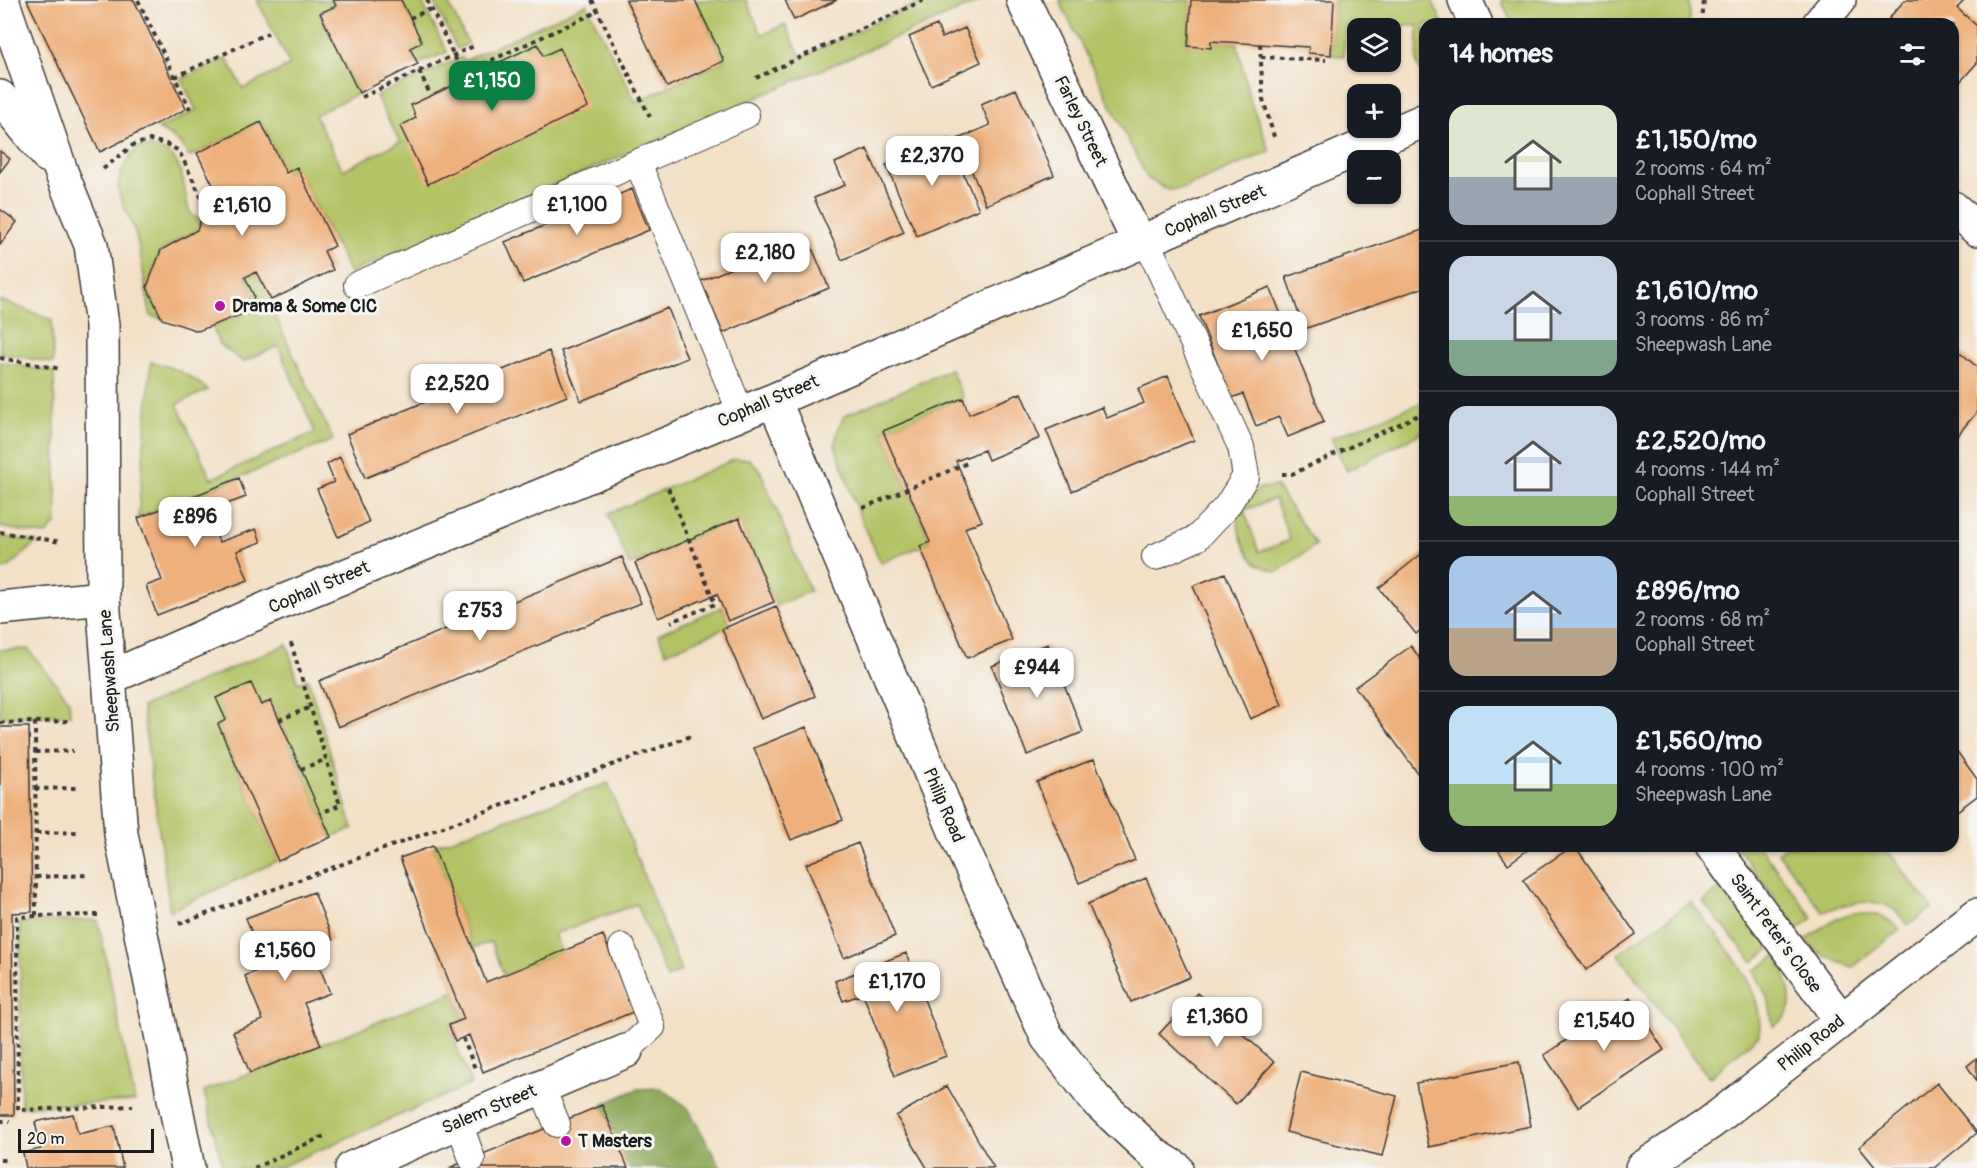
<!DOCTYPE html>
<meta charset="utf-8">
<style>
:root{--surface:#171b24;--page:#20242c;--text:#f1f3f6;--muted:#9ea1a6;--line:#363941;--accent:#0b8043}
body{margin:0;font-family:Pangolin,sans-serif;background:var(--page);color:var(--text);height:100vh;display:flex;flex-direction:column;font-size:22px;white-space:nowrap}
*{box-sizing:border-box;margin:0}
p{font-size:20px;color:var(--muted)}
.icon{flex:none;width:33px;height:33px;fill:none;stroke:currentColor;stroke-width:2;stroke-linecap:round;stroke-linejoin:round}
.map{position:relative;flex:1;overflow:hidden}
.drawer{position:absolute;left:1419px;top:18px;width:540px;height:834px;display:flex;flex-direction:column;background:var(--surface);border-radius:18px;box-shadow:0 2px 4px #0004}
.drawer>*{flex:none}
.controls{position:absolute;left:1347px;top:18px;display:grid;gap:12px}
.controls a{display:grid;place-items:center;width:54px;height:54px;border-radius:12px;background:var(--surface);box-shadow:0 2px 4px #0004;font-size:30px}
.scale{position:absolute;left:18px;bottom:15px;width:136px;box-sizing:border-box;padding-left:6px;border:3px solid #1c1c1c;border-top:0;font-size:16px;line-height:21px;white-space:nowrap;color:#1c1c1c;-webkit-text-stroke:4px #f6f6f2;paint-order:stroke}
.price{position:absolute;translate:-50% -51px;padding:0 14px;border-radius:12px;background:#fff;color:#222;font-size:20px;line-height:39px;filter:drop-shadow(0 2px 3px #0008)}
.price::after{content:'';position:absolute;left:50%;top:36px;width:18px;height:14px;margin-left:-9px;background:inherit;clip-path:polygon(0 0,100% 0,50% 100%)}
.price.active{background:var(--accent);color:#fff}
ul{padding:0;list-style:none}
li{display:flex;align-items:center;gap:18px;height:150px;padding:0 30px}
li+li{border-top:2px solid var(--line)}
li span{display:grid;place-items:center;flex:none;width:168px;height:120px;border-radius:18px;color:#555}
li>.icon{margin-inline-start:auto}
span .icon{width:72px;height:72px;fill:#fffc;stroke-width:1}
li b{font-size:26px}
h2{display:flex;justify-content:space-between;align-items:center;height:72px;padding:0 30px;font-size:26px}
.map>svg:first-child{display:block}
.green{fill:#b3c366;stroke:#687041;stroke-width:1.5;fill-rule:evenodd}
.forest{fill:#8ea95b;stroke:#55623c;stroke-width:1.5}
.building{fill:#eeb17d}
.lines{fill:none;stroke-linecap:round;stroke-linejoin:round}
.lane-casing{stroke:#3c3936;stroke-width:28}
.street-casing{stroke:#3c3936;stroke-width:36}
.secondary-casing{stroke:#3c3936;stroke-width:36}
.path{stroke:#3c3936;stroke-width:4;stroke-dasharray:4.5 4.5;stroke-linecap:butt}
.lane{stroke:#fff;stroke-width:26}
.street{stroke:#fff;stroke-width:33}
.secondary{stroke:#fff;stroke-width:33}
.poi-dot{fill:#b5179e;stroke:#f6f6f2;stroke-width:2}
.labels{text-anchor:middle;stroke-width:6;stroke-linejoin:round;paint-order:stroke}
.street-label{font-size:18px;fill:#1c1c1c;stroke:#f6f6f2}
.poi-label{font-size:18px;font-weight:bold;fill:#1c1c1c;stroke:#f6f6f2;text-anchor:start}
</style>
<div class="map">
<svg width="1977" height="1168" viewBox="0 0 1977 1168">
<rect width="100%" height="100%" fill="#f6f6f2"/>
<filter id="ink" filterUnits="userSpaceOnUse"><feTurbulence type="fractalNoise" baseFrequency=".0167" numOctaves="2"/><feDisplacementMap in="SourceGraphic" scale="12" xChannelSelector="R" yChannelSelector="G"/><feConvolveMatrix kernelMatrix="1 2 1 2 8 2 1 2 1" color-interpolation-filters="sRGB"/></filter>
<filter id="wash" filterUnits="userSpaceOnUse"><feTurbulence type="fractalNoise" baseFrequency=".008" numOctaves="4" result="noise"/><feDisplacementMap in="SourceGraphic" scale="24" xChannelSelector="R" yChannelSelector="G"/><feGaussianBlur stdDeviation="1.35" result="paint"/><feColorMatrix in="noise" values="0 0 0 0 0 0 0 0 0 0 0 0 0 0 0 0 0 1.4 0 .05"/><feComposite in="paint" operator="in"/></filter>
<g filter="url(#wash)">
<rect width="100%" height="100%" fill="#f3e0c6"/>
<!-- green -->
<path class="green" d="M 257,0 L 333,0 L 336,6 L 320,14 L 359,93 L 315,115 L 343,170 L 400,142 L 376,96 L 462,57 L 464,61 L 586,4 L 636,102 L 724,61 L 695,0 L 746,0 L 762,35 L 785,24 L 801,57 L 924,0 L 983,0 L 350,273 L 297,168 L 286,173 L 261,122 L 189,157 C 181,142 172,136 158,129 L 196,110 L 181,79 L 227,58 L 243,89 L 290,65 Z
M 401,0 L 421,0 L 447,52 L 418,64 L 410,48 L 410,18 Z
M 433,0 L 447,0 L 468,44 L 457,49 Z
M 1059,0 L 1191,0 L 1188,46 L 1211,41 L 1237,43 L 1250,100 L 1270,151 L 1182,189 L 1168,190 L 1147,178 Z
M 1334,0 L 1432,0 L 1443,24 L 1425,24 L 1425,83 L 1417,64 L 1418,26 L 1345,22 L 1344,56 L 1331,55 Z
M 1501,0 L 1689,0 L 1690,24 L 1512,24 Z
M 141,147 C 178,147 181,166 186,197 C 187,203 188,210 192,215 C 194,217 198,218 201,220 L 197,230 L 161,250 L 147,287 L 162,319 L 151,316 C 144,287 143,258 134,229 C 130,218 117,196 118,186 C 120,170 128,155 141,147 Z
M 256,272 L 275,308 L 272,309 L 333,440 L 138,518 L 151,362 C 174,367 190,375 208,390 L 177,404 L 211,479 L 315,432 L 278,346 L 243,362 L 219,344 L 212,326 L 248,312 L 254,296 L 245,277 Z
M 0,300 L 52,320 L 53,363 L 0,353 Z
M 0,362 L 54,372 L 57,523 L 45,535 L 0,527 Z
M 951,369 L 963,398 L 883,431 L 930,542 L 881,563 L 857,510 L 835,445 L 838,430 L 844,416 Z
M 1425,401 L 1425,431 L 1347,471 L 1331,438 Z
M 735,459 L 749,459 L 760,470 L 810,591 L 776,606 L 739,519 L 629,565 L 608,514 Z
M 1276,486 L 1316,545 L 1277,572 C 1271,570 1261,567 1256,563 C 1241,549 1238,529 1236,510 L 1260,488 ZM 1275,499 L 1290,540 L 1259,552 L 1244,510 Z
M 0,536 L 37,542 L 8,568 L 0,569 Z
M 722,607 L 730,626 L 666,653 L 658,634 Z
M 287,644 L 298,683 L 308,679 L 353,829 L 331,837 L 271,701 L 261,705 L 217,699 L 226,720 L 218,724 L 278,861 L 170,911 L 142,707 Z
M 28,649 L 69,700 L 70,715 L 0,717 L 0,650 Z
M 608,783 L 681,971 L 667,978 L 637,904 L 554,934 L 562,952 L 504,975 L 491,942 L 473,948 L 433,846 Z
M 1736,846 L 1759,846 L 1813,918 L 1798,929 Z
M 1787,846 L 1884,846 L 1932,908 L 1908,925 C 1904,921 1900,915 1896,911 C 1874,895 1845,903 1823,912 L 1778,853 Z
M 1721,887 L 1771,948 L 1753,962 L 1703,902 Z
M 1691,902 C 1719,939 1766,986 1759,1035 L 1709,1078 L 1618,954 Z
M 1852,913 C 1873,913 1885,914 1900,930 L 1853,967 C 1833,961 1819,955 1805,940 L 1833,920 Z
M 98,920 L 135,1101 L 21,1107 L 20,922 Z
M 1777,955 C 1783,971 1798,1001 1785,1017 C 1783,1021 1776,1024 1773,1026 L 1769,1001 L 1754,971 Z
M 453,992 L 464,1019 L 449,1025 L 471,1084 L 278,1168 L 223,1168 L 204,1091 Z"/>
<!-- forest -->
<path class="forest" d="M 661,1088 L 688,1108 L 721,1168 L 628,1168 L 602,1105 L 637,1089 Z"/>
<g id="blocks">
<!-- building -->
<path class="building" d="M 27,0 L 134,0 L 186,109 L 100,152 Z
M 333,0 L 401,0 L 422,42 L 410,48 L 418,64 L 359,93 L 320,13 L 336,6 Z
M 626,0 L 695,0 L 724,61 L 667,87 Z
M 785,0 L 837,0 L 794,20 Z
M 1191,0 L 1334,0 L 1331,55 L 1308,53 L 1309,47 L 1211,41 L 1211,48 L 1188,46 Z
M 1905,0 L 1965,0 L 1957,8 L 1977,26 L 1977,63 L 1960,82 L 1953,76 L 1953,24 L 1895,24 L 1889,18 Z
M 937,25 L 942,38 L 965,28 L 981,62 L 931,85 L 909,37 Z
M 538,44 L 543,56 L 560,48 L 588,107 L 428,184 L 400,126 L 416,118 L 411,105 L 458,83 L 463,95 L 497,79 L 491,66 Z
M 1016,89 L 1054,175 L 986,205 L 958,139 L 990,125 L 981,104 Z
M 261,122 L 286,173 L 297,167 L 335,246 L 324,251 L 333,270 L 271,300 L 256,272 L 245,277 L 254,296 L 248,312 L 198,331 L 162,319 L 147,287 L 161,250 L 197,230 L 206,207 L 220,199 L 197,153 Z
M 948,139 L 979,209 L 917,236 L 886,165 Z
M 867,149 L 904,232 L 842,260 L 814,198 L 845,185 L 835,163 Z
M 0,151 L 10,159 L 0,172 Z
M 632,189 L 649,230 L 523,283 L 505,242 Z
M 0,209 L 17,222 L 0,245 Z
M 1425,229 L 1425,287 L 1304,329 L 1286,277 Z
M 807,236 L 829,288 L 723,333 L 701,281 Z
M 1270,287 L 1324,422 L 1288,437 L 1279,417 L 1256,426 L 1243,394 L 1231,398 L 1199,316 Z
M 668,308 L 687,358 L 581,401 L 561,351 Z
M 1953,346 L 1977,367 L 1977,412 L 1953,440 Z
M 549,351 L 567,396 L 365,478 L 347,434 Z
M 1168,376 L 1194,440 L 1072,491 L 1046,430 L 1102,407 L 1107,418 L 1144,403 L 1138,389 Z
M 1021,393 L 1040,438 L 988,460 L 984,450 L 956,461 L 982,521 L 965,528 L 1012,640 L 967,658 L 920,546 L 930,542 L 883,431 L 963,398 L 969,414 Z
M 340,457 L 369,522 L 338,537 L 317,489 L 334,482 L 327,464 Z
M 239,478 L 246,497 L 224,505 L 229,519 L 213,526 L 219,542 L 256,529 L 261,542 L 237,551 L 248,580 L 157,615 L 146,586 L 162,580 L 138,518 Z
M 739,518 L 774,602 L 728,621 L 717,594 L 658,618 L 635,563 Z
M 1425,551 L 1425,626 L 1416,634 L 1379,588 Z
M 622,557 L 641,603 L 338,727 L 319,681 Z
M 1225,573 L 1282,705 L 1250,719 L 1193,586 Z
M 776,606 L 815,696 L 761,719 L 722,629 Z
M 1048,644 L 1083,732 L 1027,755 L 992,666 Z
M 1411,646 L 1425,666 L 1425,771 L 1419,775 L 1355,687 Z
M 251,683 L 261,705 L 271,701 L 331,837 L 278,861 L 218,724 L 226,720 L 216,698 Z
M 0,727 L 29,727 L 32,912 L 12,913 L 14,1115 L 0,1115 Z
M 806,727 L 843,820 L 791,840 L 754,748 Z
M 1953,746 L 1977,779 L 1977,796 L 1953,814 Z
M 1094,759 L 1135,860 L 1079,883 L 1037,782 Z
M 858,843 L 895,936 L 844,958 L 806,864 Z
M 433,846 L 486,982 L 603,935 L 633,1012 L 483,1072 L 469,1035 L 455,1041 L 449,1025 L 464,1019 L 400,858 Z
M 1495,846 L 1533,846 L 1508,864 Z
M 1573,846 L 1575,846 L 1636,934 L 1586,970 L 1523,880 Z
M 1146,878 L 1190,977 L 1131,1002 L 1088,904 Z
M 314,892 L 333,940 L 312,948 L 330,993 L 304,1003 L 321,1045 L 250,1073 L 233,1032 L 263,1020 L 245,976 L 265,967 L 246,918 Z
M 906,953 L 946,1056 L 895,1076 L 863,994 L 843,1001 L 835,981 Z
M 1197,993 L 1274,1062 L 1236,1104 L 1159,1034 Z
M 1630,998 L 1664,1050 L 1578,1107 L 1544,1055 Z
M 1977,1058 L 1977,1081 L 1967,1066 Z
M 1519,1062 L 1531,1126 L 1429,1147 L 1416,1083 Z
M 1301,1072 L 1397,1096 L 1382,1156 L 1286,1132 Z
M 1937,1083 L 1977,1133 L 1934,1168 L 1876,1168 L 1859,1147 Z
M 947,1086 L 994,1168 L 927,1168 L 896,1116 Z
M 602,1105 L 628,1168 L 449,1168 Z
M 73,1114 L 78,1134 L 114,1126 L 123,1168 L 26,1168 L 23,1153 L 41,1149 L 35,1122 Z"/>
</g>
</g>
<g filter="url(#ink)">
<use href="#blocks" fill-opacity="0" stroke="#3c3936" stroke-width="1.5"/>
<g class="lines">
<!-- lane casing -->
<g class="lane-casing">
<path id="lane" d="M 638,163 L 741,413
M 1146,240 L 1241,447 L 1246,476 L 1227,506 L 1197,538 L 1155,557
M 357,285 L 746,115
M 622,947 L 652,1027 L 626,1051
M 541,1086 L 557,1124
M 459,1122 L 472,1159"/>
</g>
<!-- street casing -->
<g class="street-casing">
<path id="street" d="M 1023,0 L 1139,243
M 1465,0 L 1476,24
M 1819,24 L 1839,0
M 1953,208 L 1977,229
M 774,400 L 958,838 L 1047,1037 L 1096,1100 L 1155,1155 L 1176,1168
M 0,608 L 103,598
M 109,678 L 277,604 L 774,400 L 1425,120
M 1712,846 L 1841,1020
M 352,1168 L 626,1051
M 1642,1168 L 1710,1123 L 1977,915"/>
</g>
<!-- secondary casing -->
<g class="secondary-casing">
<path id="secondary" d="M 2,0 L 62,174 L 91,245 L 102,325 L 103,598 L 121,834 L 188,1168
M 0,97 L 48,156"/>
</g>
<!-- path -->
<path class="path" d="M 138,0 L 190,109
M 427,0 L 460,68 L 483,64 L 597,12
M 592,0 L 650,117
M 410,18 L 431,9
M 1702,24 L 1704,0
M 1260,44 L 1263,99 L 1275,140
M 1261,57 L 1326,60
M 419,71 L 431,96
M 175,77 L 268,33
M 756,78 L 924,0
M 362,97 L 474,46
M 103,169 L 133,145 L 150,140 L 166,144 L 179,151 L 206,207
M 0,358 L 61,369
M 1282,474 L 1292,474 L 1425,412
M 668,488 L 715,604 L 671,622
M 863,508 L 967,463
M 0,532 L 61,542
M 291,643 L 340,805 L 321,813
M 279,720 L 311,707
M 35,722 L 36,916 L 98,915
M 0,723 L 71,721
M 35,752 L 73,751
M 301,769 L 327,759
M 35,789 L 76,788
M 36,833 L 80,832
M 36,877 L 90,875
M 36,916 L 17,917 L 18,1110 L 133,1106
M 179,924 L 691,736
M 463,1038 L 476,1071
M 0,1121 L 10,1121
M 0,1160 L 9,1160
M 254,1168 L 324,1136"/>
<!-- lane -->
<use href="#lane" class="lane"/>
<!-- street -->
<use href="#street" class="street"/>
<!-- secondary -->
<use href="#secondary" class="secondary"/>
</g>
</g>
<!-- markers -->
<g class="poi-dot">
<circle cx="220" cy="306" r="6"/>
<circle cx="566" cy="1141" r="6"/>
</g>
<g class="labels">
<!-- street labels -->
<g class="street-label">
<text transform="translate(1081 121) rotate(64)" y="6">Farley Street</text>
<text transform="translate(1215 211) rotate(-23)" y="6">Cophall Street</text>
<text transform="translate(768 401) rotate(-23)" y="6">Cophall Street</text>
<text transform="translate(319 587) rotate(-23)" y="6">Cophall Street</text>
<text transform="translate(109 671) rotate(-94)" y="6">Sheepwash Lane</text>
<text transform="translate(944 805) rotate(67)" y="6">Philip Road</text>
<text transform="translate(1776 933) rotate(54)" y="6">Saint Peter's Close</text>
<text transform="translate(1811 1043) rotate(-38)" y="6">Philip Road</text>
<text transform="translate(489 1109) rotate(-23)" y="6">Salem Street</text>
</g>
<!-- poi labels -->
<g class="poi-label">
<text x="232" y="312">Drama &amp; Some CIC</text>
<text x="578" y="1147">T Masters</text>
</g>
</g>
</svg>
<div class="controls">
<a><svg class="icon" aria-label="layers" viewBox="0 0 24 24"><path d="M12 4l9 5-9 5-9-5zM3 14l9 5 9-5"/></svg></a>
<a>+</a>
<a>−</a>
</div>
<div class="scale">20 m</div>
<b class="price active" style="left:492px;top:112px">£1,150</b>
<b class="price" style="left:932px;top:187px">£2,370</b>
<b class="price" style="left:577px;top:236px">£1,100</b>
<b class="price" style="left:242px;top:237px">£1,610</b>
<b class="price" style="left:765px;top:284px">£2,180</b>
<b class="price" style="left:1262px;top:362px">£1,650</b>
<b class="price" style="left:457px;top:415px">£2,520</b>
<b class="price" style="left:195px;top:548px">£896</b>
<b class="price" style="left:480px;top:642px">£753</b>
<b class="price" style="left:1037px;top:699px">£944</b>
<b class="price" style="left:285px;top:982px">£1,560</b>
<b class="price" style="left:897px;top:1013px">£1,170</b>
<b class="price" style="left:1217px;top:1048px">£1,360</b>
<b class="price" style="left:1604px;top:1052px">£1,540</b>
<section class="drawer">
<h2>14 homes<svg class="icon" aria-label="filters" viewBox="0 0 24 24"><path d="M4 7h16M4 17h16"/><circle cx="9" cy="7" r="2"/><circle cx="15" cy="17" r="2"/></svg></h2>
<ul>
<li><span style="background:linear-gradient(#dfe7d0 60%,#9aa5b1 0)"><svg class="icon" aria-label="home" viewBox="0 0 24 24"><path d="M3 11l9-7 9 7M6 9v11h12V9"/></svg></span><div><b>£1,150/mo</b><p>2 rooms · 64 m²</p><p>Cophall Street</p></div></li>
<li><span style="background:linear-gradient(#c9d6e8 70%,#7fa58c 0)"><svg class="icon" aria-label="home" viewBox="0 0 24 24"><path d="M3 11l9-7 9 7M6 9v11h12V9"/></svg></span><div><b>£1,610/mo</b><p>3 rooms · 86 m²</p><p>Sheepwash Lane</p></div></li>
<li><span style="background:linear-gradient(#c9d6e8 75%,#8fb573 0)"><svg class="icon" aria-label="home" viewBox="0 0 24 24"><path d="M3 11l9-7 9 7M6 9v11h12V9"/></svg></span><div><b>£2,520/mo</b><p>4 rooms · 144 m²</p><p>Cophall Street</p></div></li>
<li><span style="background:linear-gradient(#a9c7e8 60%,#b9a48a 0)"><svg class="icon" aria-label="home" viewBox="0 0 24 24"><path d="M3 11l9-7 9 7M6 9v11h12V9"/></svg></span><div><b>£896/mo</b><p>2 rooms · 68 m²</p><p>Cophall Street</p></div></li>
<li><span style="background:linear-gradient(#bfe0f5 65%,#8fb573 0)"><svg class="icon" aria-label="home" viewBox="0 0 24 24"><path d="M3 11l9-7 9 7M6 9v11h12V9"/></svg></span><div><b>£1,560/mo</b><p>4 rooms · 100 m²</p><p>Sheepwash Lane</p></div></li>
</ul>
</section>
</div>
